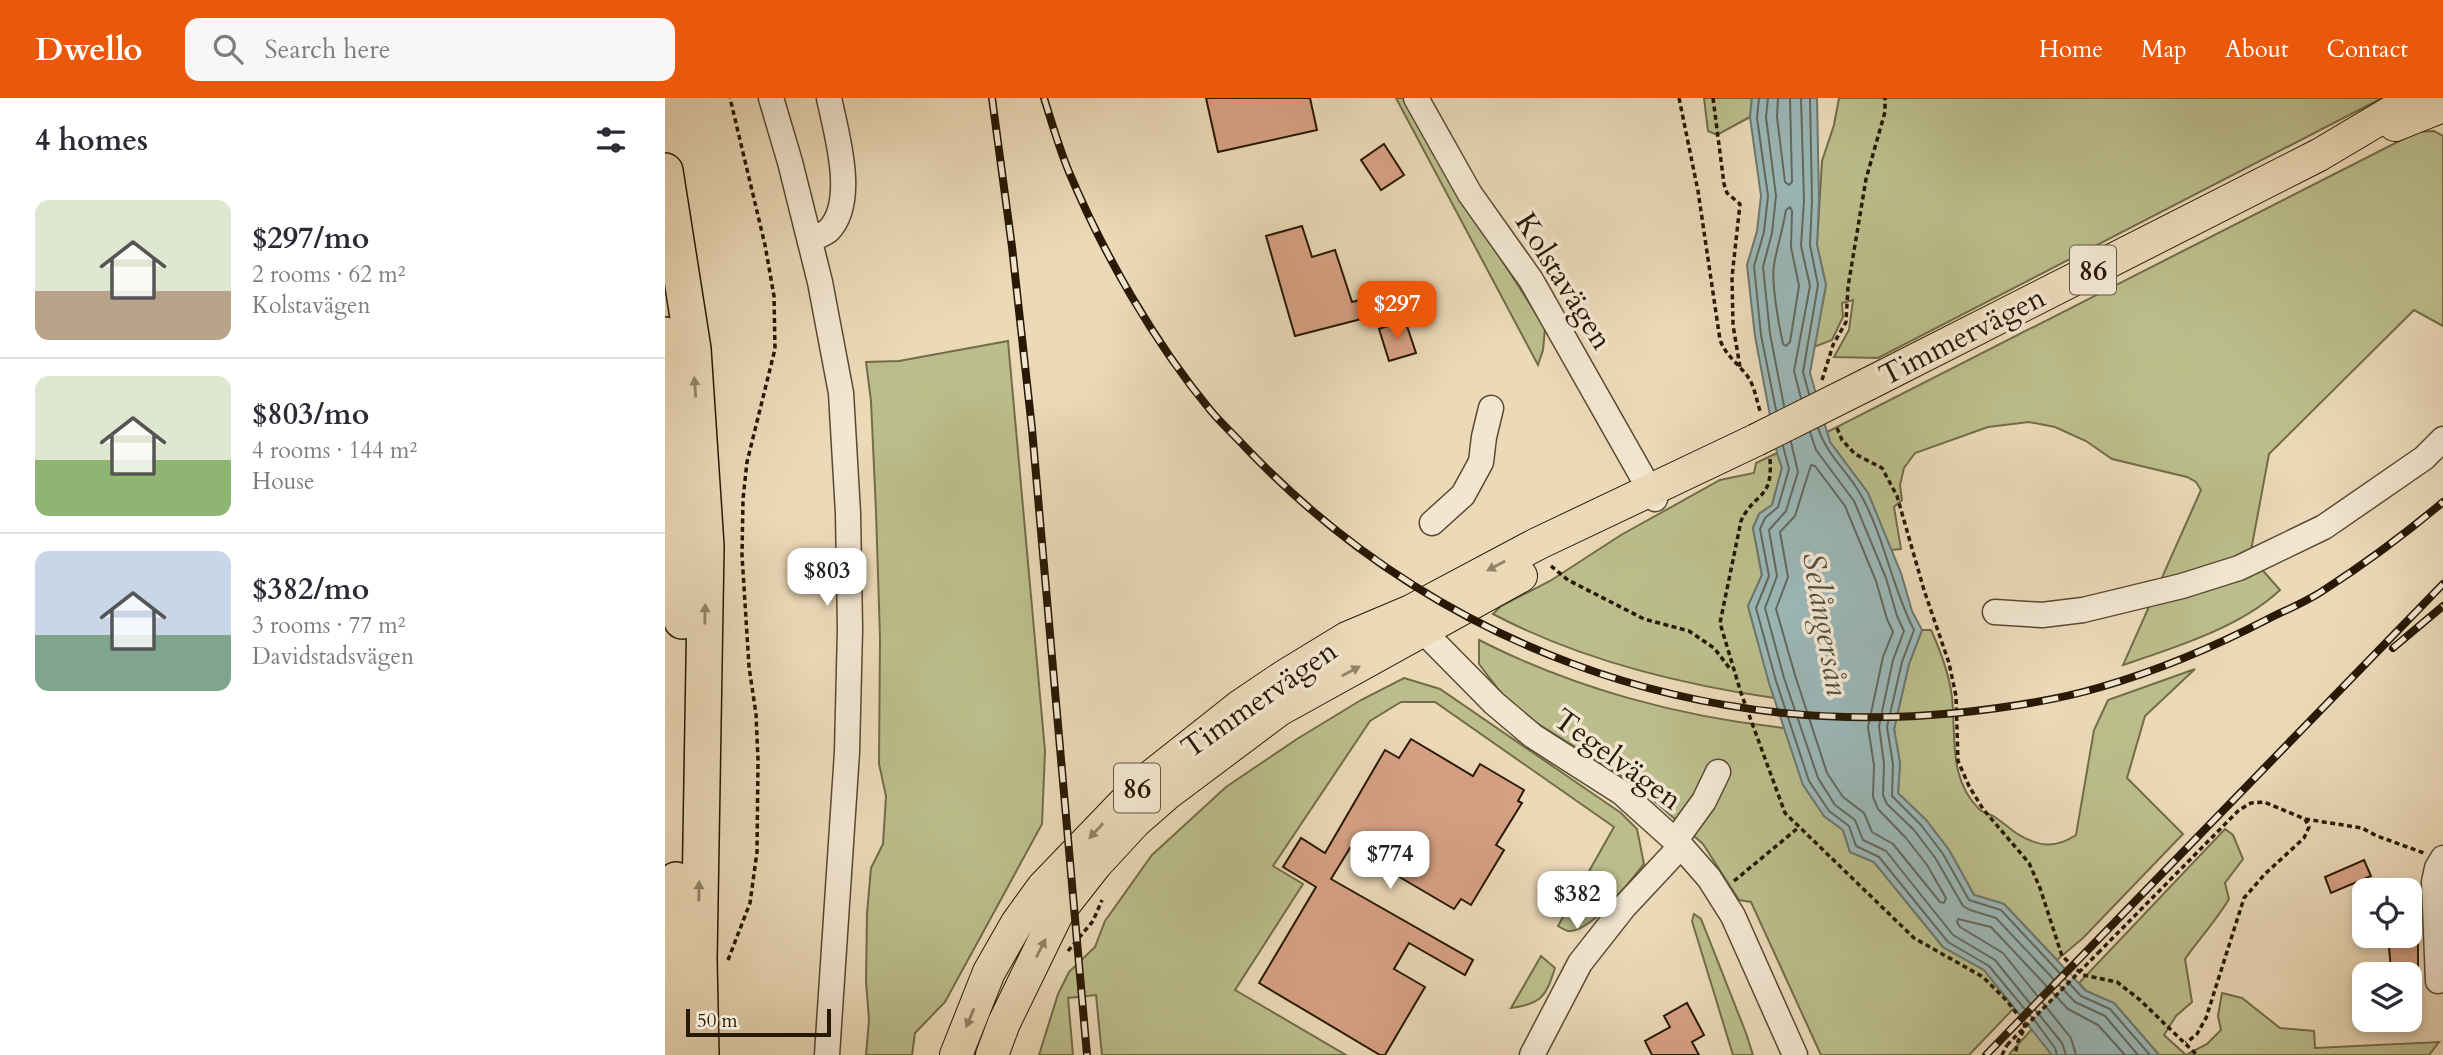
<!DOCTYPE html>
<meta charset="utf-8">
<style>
:root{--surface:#fff;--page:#f7f7f7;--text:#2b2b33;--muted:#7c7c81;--line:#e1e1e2;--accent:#ea580c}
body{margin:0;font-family:Cardo,serif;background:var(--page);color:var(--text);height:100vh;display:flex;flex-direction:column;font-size:26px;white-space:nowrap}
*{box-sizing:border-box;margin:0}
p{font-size:23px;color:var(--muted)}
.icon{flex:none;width:38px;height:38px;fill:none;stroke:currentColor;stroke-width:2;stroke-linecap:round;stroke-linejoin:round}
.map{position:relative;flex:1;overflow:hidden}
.drawer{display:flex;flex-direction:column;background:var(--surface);width:665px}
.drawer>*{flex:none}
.buttons{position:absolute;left:1687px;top:780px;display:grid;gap:14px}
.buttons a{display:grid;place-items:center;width:70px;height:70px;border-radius:14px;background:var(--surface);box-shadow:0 4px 10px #0003;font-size:35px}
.scale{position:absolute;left:21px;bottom:18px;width:145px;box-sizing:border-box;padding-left:7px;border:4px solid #281904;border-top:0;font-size:19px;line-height:24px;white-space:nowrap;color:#281904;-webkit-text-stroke:5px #f2e6d1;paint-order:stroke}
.price{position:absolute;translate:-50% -60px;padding:0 16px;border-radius:14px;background:#fff;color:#222;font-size:23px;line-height:46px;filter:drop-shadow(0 2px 4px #0008)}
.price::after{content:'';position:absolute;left:50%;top:42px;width:21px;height:16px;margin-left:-10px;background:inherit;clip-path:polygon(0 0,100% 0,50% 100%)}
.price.active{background:var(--accent);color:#fff}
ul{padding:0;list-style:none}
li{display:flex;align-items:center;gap:21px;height:175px;padding:0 35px}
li+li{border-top:2px solid var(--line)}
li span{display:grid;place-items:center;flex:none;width:196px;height:140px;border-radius:14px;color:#555}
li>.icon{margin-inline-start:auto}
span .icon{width:84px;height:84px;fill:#fffc;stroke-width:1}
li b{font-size:30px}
h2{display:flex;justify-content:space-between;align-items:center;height:84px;padding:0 35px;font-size:30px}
header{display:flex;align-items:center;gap:42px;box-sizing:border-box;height:98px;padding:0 35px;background:var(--accent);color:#fff}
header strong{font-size:33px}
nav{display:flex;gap:38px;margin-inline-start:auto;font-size:24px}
.search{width:490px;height:63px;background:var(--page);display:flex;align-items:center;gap:18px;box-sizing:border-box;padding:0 24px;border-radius:14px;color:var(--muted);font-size:26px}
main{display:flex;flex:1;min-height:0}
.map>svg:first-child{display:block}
.green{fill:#bbbe8c;stroke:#726c48;stroke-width:2}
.water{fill:#9bb8b8;stroke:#6d7870;stroke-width:2}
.pier{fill:#ebd9b8}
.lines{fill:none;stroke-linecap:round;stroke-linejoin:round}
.shore{stroke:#62685e;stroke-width:2}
.building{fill:#d7a184;stroke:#281904;stroke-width:2}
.minor-casing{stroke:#594931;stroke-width:27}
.major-casing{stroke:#281904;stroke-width:34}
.highway-casing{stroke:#281904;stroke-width:38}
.path{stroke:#281904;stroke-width:3.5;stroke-dasharray:5 3.5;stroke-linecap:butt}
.minor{stroke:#f2e6d1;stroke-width:24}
.major{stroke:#ebd9b8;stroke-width:32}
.highway{stroke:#ebd9b8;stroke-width:35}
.rail-casing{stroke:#281904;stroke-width:8}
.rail{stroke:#f2e6d1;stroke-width:5;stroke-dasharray:16;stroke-linecap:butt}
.major-bridge-casing{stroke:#281904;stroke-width:34;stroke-linecap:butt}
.path-bridge{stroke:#281904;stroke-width:3.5;stroke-dasharray:5 3.5;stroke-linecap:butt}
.major-bridge{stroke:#ebd9b8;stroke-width:32}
.oneway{fill:#938367}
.labels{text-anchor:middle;stroke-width:7;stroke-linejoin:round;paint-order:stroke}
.shield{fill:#f2e6d1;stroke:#655642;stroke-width:2}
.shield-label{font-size:28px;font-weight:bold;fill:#281904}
.street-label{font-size:30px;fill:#281904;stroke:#f2e6d1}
.water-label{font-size:32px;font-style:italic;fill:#505143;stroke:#f2e6d1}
</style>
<header>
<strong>Dwello</strong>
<div class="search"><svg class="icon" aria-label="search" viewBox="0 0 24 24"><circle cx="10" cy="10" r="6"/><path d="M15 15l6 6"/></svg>Search here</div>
<nav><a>Home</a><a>Map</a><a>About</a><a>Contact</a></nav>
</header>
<main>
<section class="drawer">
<h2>4 homes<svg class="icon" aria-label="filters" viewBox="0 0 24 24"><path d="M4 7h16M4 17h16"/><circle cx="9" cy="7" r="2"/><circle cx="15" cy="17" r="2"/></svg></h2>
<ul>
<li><span style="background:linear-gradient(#dfe7d0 65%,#b9a48a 0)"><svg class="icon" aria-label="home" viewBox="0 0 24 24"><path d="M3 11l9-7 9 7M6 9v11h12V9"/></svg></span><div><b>$297/mo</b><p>2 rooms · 62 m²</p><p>Kolstavägen</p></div></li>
<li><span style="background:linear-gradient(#dfe7d0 60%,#8fb573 0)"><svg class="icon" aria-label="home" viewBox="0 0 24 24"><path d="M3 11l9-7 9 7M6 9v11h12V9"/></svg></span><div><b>$803/mo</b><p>4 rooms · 144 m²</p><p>House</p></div></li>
<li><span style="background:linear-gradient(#c9d6e8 60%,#7fa58c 0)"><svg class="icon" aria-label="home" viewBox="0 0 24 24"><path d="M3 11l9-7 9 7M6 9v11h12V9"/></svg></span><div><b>$382/mo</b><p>3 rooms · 77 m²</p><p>Davidstadsvägen</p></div></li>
</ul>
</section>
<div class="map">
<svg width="1778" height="957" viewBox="0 0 1778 957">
<rect width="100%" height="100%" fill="#ebd9b8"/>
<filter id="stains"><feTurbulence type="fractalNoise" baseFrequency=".00286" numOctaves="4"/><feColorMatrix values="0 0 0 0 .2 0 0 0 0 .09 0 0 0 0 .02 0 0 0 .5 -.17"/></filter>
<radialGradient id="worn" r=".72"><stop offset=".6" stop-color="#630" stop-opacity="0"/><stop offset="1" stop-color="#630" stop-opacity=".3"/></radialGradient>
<!-- green -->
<path class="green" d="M 731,0 L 739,0 C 777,82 835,153 880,231 L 878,252 L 873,267 Z
M 1039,0 L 1087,0 L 1085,19 L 1052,37 L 1043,33 Z
M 1174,0 L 1717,0 L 1213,260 L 1169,259 L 1184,232 L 1188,202 L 1177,205 L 1178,219 L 1167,242 L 1149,249 L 1161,187 L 1152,147 L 1157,63 L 1169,27 Z
M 1769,33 L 1778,38 L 1778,228 L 1749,212 L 1604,356 L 1585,458 L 1615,492 C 1576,529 1509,550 1458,567 L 1536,392 L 1531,384 L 1522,379 L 1447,361 L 1421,343 L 1390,329 L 1364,324 L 1323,329 L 1250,355 L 1239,370 L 1235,387 L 1237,402 L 1229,409 L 1236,451 L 1226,452 L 1203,395 L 1165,344 L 1162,334 L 1752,34 Z
M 343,243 L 380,653 L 377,726 L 280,904 L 250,935 L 247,957 L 201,957 L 204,922 L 201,883 L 202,816 L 206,770 L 218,746 L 221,698 L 214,666 L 215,540 L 211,413 L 206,303 L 201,264 L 234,263 Z
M 1112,355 L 1117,370 L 1107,407 L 1094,416 L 1088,430 L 1097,477 L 1083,508 L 1109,600 C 1013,586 915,562 828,516 L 836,508 L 885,483 L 956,437 L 1055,382 L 1089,375 L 1091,365 Z
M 1257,532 L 1266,532 C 1276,554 1284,575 1287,599 C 1291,638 1283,682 1315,712 C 1319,715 1325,716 1330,719 C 1337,724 1344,730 1351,735 C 1373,749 1390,751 1411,737 L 1429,632 L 1443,602 L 1530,571 L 1480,618 L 1462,680 L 1518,736 L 1418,840 L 1392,862 L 1339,806 L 1309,797 L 1284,752 L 1261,722 L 1233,695 L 1235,665 L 1229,631 L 1244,566 Z
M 814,542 C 908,590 1015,619 1120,630 L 1159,718 L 1178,732 L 1185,754 L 1209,764 L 1278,849 L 1319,872 L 1349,910 L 1304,957 L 1156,957 L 1086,804 L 1074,802 L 1038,746 L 994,707 L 964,683 L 859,617 L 840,600 L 814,566 Z
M 739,580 L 775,591 L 956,715 L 972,731 L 979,766 C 966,782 926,835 903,833 C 900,832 896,830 893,828 L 949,729 L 770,604 L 736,604 L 705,623 L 608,768 L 638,786 L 570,892 L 681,957 L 437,957 L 431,897 L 403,900 L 408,957 L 374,957 L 393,896 L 404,874 L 430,849 L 440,823 L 487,757 L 561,689 L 632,641 L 696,602 Z
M 1560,731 L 1568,737 L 1578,761 L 1560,785 L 1564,801 C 1551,823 1534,841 1520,861 L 1527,904 L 1511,918 L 1499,937 L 1521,957 L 1494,957 L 1449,905 L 1421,893 L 1414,885 Z
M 1029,816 L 1036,821 L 1081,935 L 1088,957 L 1068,957 L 1027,823 Z
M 876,858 L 890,870 C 881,898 877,906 846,910 Z
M 1557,895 L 1577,900 L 1615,930 L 1649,933 L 1650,950 L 1774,944 L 1764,957 L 1521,957 L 1542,946 L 1556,932 L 1553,918 Z
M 1367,931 L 1387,957 L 1344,957 L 1347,953 Z"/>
<!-- water -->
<path class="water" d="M 1087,0 L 1152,0 L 1154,102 L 1152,147 L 1161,187 L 1145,275 L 1165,344 L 1203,395 L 1236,475 L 1247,513 L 1257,532 L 1244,566 L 1229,631 L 1235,665 L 1233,695 L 1261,722 L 1284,752 L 1309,797 L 1339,806 L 1421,893 L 1449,905 L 1494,957 L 1387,957 L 1319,872 L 1278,849 L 1209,764 L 1185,754 L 1178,732 L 1159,718 L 1138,687 L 1104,585 L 1083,508 L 1097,477 L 1088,430 L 1094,416 L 1107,407 L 1117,370 L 1112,355 L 1090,238 L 1082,167 L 1092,133 L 1096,98 L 1085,19 Z"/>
<!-- pier -->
<path class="pier" d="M 1401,872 L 1408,879 L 1363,926 L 1357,919 Z"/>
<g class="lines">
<!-- shore -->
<path class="shore" d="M 1094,0 L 1092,20 L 1103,98 L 1099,134 L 1089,168 L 1096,237 L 1111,312
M 1103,0 L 1101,19 L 1111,98 L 1107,135 L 1098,169 L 1105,236 L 1119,308
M 1113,0 L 1112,19 L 1120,84 L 1124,87 L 1127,84 L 1125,0
M 1125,109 L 1127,113 L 1126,149 L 1134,188 L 1125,244 L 1121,248 L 1118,246 C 1114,228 1106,184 1109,167 C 1112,149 1118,131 1121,112 Z
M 1144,296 L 1138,274 L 1153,187 L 1145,147 L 1147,102 L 1145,0
M 1136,300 L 1129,273 L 1145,188 L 1136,148 L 1139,102 L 1136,0
M 1153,330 C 1162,358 1184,374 1197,399 C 1220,441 1227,490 1249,532 L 1237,564 L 1222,629 L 1228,666 L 1227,698 L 1256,727 L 1278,756 L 1304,802 L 1336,812 L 1416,898 L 1445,911 L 1485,957
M 1145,334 L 1151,352 L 1189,403 L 1221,480 L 1232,518 L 1239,533 L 1228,562 L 1214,628 L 1219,666 L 1218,697 L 1222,706 L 1249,732 L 1271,761 L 1298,808 L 1305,812 L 1331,820 L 1410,904 L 1440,918 L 1473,957
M 1126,344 L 1133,374 L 1121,413 L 1104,432 L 1112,478 L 1100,510 L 1119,580 L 1153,680 L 1170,707 L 1190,722 L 1198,742 L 1221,753 L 1288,837 L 1330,862 L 1397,945 L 1401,957
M 1118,348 L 1124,371 L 1113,409 L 1100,420 L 1095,431 L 1104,478 L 1091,510 L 1111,583 L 1144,683 L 1164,713 L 1184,728 L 1191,748 L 1214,759 L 1283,844 L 1324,868 L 1373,927 L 1390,950 L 1392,957
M 1146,367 L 1150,368 L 1180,408 L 1211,483 L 1222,521 L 1228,534 L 1218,559 L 1203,629 L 1209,667 L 1208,699 L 1213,711 L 1241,740 L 1262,767 L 1281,800 L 1279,805 L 1275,804 L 1228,746 L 1207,734 L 1199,715 L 1178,699 L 1162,675 L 1130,577 L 1111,511 L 1123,479 L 1115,434 L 1130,418 Z
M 1411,957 L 1406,940 L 1338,855 L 1295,829 L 1292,824 L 1293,821 L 1326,829 L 1403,911 L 1433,927 L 1460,957"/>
</g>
<!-- building -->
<path class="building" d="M 541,0 L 645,0 L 652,32 L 553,54 Z
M 719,46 L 739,77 L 716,92 L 696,62 Z
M 637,128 L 647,159 L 670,152 L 687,204 L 707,199 L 712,217 L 630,238 L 601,138 Z
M 740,222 L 751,255 L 724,263 L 714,231 Z
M 746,641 L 808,678 L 815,666 L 859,692 L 853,703 L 857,705 L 831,747 L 839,752 L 806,807 L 796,801 L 789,811 L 685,750 L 666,781 L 808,862 L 800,877 L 744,845 L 729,871 L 760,889 L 720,957 L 715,957 L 594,885 L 651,789 L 618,769 L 636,740 L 660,755 L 720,652 L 734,660 Z
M 1699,762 L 1706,778 L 1666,795 L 1660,779 Z
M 1723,838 L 1753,838 L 1753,870 L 1726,872 Z
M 1022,905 L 1039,937 L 1027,944 L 1034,957 L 987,957 L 980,943 L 1005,929 L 999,918 Z"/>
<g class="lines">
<!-- minor casing -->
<g class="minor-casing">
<path id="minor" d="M 106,0 L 125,64 L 155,184 L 176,295 L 183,415 L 185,531 L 182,654 L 162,957
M 751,0 L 805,96 L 866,182 L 990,401
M 145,142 C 151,139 160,136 164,132 C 192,103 171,34 164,0
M 767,425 L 798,397 L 816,364 L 819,339 L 826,310
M 1330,514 L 1377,517 L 1418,512 L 1517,488 L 1574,470 L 1659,429 L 1759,360 L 1778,341
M 749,518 L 757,532 L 829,605 L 868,638 L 957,695 L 1016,748 L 1044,780 L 1068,818 L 1130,957
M 1010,743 L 1039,703 L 1053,674
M 1773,883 L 1769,784 L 1772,770 L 1778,760
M 867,957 L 915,865 L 959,809 L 1016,748"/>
</g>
<!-- major casing -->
<g class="major-casing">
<path id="major" d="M 1730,27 L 1778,8
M 1203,286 L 1654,57 L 1750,0
M 291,957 L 324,874 L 352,825 L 378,789 L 479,684 L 575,608 L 618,579 L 682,540 L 746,513 L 872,446 L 1091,342
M 327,957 L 339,925 L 392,816 L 432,765 L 470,724 L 502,696 L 614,612 L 856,478"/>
</g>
<!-- highway casing -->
<g class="highway-casing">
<path id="highway" d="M 0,73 L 28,251 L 41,448 L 34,861 L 36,957
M 0,237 L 5,271 L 17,485 L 17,523
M 9,957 L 8,865 L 11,782"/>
</g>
<!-- path -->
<path class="path" d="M 1014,0 L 1033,93 L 1055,242 C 1061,257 1070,263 1080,275 C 1089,285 1091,300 1095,313
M 1048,0 L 1059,86 L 1062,95 L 1075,106 L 1067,179 L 1068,227 L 1075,269
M 1157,282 L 1168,247 L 1181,224 L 1183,189 L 1201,81 L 1220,14 L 1220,0
M 1172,330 L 1177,342 L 1190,356 L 1217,370 L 1232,398 L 1259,492 L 1284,565 L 1291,598 L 1293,663 L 1304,688 L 1318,711 L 1364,765 L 1375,790 L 1397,858 L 1418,877 L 1452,884 L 1475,902 L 1532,957
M 1105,361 C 1108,403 1090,393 1076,423 L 1055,525 L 1076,595 L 1120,715 L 1249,840 L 1318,879 L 1342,903 L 1359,925 L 1360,930 L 1353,943 L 1350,957
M 886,468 L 903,482 L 979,521 L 1024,533 L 1049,550 L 1066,572
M 1640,721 L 1697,730 L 1712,738 L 1759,755
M 1069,783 L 1133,730
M 403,853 L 428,823 L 437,802
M 1433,855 L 1574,712 L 1586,705 L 1599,704 L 1640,721 L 1644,729 L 1639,740 L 1600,776 L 1579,800 L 1541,920 L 1532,936 L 1521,945
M 63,862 L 85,805 L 92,754 L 93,662 L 91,616 L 84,569 L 77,457 L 78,401 L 82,364 L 110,251 L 109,198 L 100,147 L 65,0
M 1337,957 L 1342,947"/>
<!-- minor -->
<use href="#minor" class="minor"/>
<!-- major -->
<use href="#major" class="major"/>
<!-- highway -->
<use href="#highway" class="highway"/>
<!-- rail casing -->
<g class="rail-casing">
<path id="rail" d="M 327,0 L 347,149 L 367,331 L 422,957
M 379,0 C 387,25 394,50 404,74 C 439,157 489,244 546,313 C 557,326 570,338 582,351 C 767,544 1024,641 1291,615 C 1340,610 1389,603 1436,589 C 1495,572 1551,548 1605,520 C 1623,511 1643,503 1659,492 C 1701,465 1740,436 1778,404
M 1728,550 L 1778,508
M 1321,957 L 1778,486"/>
</g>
<!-- rail -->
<use href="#rail" class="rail"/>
<!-- major-bridge casing -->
<g class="major-bridge-casing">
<path id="major-bridge" d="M 1091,342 L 1203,286"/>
</g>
<!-- path-bridge -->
<path class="path-bridge" d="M 1342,947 L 1433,855"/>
<!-- major-bridge -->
<use href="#major-bridge" class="major-bridge"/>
</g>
<!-- one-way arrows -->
<defs><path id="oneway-solid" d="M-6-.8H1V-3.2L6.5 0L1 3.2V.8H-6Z" transform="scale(1.75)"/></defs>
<g class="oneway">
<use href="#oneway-solid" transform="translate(30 289) rotate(-94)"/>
<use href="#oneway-solid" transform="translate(831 468) rotate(152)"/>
<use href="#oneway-solid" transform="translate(40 516) rotate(-89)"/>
<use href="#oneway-solid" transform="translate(686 573) rotate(-28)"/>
<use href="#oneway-solid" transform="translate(431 733) rotate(133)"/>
<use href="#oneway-solid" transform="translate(34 793) rotate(-89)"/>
<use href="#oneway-solid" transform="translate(376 850) rotate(-63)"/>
<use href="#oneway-solid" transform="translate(305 920) rotate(113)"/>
</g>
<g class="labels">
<!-- shield labels -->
<g class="shield">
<rect x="1405" y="147.5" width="46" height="49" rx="5"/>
<rect x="449" y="665.5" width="46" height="49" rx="5"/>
</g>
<g class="shield-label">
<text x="1428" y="182">86</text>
<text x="472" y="700">86</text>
</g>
<!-- street labels -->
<g class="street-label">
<text transform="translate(899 183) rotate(58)" y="10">Kolstavägen</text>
<text transform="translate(1297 238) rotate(-27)" y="10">Timmervägen</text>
<text transform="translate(594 601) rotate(-35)" y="10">Timmervägen</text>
<text transform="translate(953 661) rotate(36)" y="10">Tegelvägen</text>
</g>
<!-- water labels -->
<g class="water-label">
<text transform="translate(1161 526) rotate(80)" y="11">Selångersån</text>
</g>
</g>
<rect width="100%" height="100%" filter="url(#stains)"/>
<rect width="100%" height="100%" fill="url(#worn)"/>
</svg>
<div class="buttons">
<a><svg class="icon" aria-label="locate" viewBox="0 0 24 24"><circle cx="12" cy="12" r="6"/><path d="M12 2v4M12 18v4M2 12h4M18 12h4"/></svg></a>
<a><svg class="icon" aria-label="layers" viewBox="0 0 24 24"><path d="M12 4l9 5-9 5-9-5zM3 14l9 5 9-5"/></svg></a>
</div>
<div class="scale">50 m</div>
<b class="price active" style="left:732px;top:243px">$297</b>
<b class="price" style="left:162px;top:510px">$803</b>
<b class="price" style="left:725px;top:793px">$774</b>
<b class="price" style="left:912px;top:833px">$382</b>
</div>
</main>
